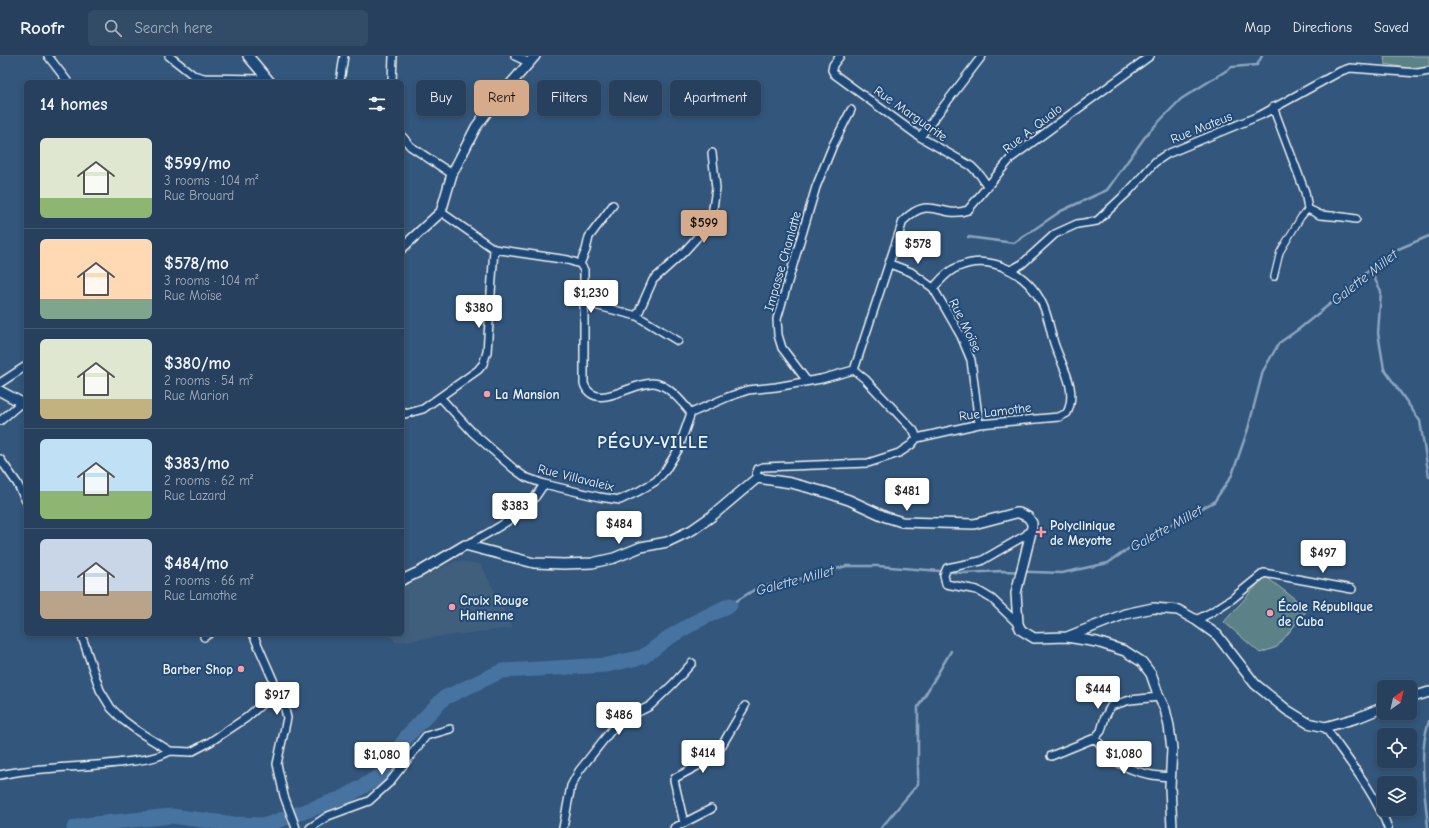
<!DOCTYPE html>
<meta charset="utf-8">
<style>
:root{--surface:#26405d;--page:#324b66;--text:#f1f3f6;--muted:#a4afbc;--line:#425972;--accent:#d6ab8b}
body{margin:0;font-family:"Comic Neue",sans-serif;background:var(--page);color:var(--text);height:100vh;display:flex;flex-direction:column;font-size:15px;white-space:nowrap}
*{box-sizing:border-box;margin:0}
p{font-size:13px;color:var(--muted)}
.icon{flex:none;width:22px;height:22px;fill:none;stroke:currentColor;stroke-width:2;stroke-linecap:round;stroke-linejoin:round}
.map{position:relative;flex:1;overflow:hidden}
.sheet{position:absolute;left:24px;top:24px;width:380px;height:556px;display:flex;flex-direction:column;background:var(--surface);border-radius:6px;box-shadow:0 2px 6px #0003,0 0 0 1px var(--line)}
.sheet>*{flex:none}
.hud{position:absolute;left:416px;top:24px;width:380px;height:36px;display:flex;gap:8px}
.needle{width:26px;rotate:34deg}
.tools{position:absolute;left:1377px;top:624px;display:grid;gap:8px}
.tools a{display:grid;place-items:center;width:40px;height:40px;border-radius:6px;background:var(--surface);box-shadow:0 2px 6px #0003,0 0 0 1px var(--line);font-size:20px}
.price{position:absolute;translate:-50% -34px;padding:0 9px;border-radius:4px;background:#fff;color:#222;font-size:13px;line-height:26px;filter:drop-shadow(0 1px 2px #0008)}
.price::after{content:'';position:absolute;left:50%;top:24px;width:12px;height:9px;margin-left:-6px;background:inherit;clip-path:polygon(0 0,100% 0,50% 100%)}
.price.current{background:var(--accent);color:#111}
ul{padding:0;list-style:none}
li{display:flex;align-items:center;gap:12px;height:100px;padding:0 16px}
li+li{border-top:1px solid var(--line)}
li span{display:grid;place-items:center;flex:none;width:112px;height:80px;border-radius:6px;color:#555}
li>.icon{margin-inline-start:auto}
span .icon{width:48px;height:48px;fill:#fffc;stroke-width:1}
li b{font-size:17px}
h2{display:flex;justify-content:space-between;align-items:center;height:48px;padding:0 16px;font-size:17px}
.tag{padding:0 14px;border-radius:6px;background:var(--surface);box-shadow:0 2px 6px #0003,0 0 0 1px var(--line);font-size:14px;line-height:36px}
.tag.current{background:var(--accent);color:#111}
header{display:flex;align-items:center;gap:24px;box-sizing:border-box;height:56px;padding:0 20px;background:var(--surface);border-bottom:1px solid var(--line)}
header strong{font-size:19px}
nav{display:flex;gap:22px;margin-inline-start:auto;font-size:14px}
.search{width:280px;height:36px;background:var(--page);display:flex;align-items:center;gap:10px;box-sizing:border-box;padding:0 14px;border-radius:6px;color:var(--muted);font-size:15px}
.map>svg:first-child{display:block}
.built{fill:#405e7d}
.green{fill:#5b8187;stroke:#a8b9b8}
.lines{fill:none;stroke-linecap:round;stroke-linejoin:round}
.stream{stroke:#8ca5bd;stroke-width:2.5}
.river{stroke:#4673a1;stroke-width:15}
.pedestrian-casing{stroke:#f4f1e8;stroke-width:8}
.minor-casing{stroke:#f4f1e8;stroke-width:10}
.tertiary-casing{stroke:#f4f1e8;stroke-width:12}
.pedestrian{stroke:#1f4a7a;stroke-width:5.5}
.minor{stroke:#1f4a7a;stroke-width:7}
.tertiary{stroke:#1f4a7a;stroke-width:9}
.poi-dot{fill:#ff9aa2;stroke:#1f4a7a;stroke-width:1.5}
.labels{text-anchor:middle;stroke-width:4;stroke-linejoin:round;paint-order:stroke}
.street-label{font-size:13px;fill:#f4f1e8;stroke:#1f4a7a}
.poi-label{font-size:13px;font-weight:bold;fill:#f4f1e8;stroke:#1f4a7a;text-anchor:start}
.water-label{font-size:14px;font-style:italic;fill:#dadedd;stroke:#1f4a7a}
.district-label{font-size:17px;font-weight:bold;letter-spacing:1px;fill:#f4f1e8;stroke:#1f4a7a}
</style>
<header>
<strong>Roofr</strong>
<div class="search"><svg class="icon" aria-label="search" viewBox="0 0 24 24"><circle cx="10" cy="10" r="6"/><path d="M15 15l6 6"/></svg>Search here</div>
<nav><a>Map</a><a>Directions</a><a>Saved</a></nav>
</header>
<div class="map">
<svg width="1429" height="772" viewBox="0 0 1429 772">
<rect width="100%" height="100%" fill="#32567c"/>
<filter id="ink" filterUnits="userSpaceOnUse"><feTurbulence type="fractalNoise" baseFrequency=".025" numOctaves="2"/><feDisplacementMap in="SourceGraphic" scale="8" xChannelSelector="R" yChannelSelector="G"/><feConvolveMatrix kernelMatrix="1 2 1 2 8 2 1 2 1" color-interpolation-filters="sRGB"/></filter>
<g filter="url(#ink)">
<!-- built -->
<path class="built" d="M 457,505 L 481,508 L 513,572 L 396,586 L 387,578 L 402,578 L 402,530 Z"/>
<!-- green -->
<path class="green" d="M 1384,0 L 1429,0 L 1429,13 L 1417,14 L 1385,8 Z
M 1265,520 L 1308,553 L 1277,591 L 1260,597 L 1224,566 Z"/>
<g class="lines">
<!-- stream -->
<path class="stream" d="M 968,181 L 1014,187 L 1061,155 L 1107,134 L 1147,78 L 1181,43 L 1232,11 L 1257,9 L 1262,0
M 1370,214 L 1381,235 L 1378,277 L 1384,313 L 1420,365 L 1429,421
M 730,549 L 757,532 L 810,521 L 846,510 L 878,510 L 965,517 L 1001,515 L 1062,517 L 1108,507 L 1141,484 L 1214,446 L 1232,419 L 1248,373 L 1263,315 L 1279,287 L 1299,273 L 1346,235 L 1362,220 L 1396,194 L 1429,180
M 881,772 L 918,728 L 918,651 L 951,595
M 1428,772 C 1425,738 1418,697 1429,665"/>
<!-- river -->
<path class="river" d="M 74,772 L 85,769 L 171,760 L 233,768 L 266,769 L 345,741 L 380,720 L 408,679 L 444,642 L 502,615 L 607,609 L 643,601 L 668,582 L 695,566 L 730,549"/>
<!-- pedestrian casing -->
<g class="pedestrian-casing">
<path id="pedestrian" d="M 1274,221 L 1280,196 L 1301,161 L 1308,153"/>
</g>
<!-- minor casing -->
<g class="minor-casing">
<path id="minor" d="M 48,0 L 68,26
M 169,0 L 193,19 L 204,22 L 267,23
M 515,0 L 530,7
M 840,0 L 833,9 L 832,14 L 834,18 L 920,81 L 971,110 L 980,119 L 988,131
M 340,26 L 344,0
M 392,26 L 393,0
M 1273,51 L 1305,136 L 1308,153 L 1320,159 L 1343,161 L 1356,163
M 402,80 L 410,90 L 452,118
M 920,81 L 982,0
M 441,156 L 494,193 L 568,204 L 580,208 L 584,214 L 584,328 C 595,357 632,326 653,327 C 667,327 683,347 691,357 L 728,341 L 748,334 L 776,331 L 821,323 L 854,314
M 580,208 L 586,194 L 589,181 L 613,149
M 890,208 L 911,216 L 933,232 L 945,252 L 961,280 L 971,304 L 979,368
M 1011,214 L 1022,208 L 1055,178 L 1077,168 L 1097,165 L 1129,135 L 1155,106 L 1167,98 L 1261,59 L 1341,15 L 1350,12 L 1418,17 L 1429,15
M 583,246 L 637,260 L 678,285
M 637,260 L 653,224 L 684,196 L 711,166 L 716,132 L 712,97
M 854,314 L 903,165 C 931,137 940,164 968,154 L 1011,102 L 1150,0
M 854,314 L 865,323 L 914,375 L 917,382
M 807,325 L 782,292 L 778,279 L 777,263 L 816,131 L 833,89 L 851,54
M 0,327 L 26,310
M 440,341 L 472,376 L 514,413 L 525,421 L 544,428 L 599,441 L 620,444 L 639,435 L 656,425 L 665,415 L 678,394 L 691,357
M 402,355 L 405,358 L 423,353 L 478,314 L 483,308 L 487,296 L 494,193
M 0,365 L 21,347
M 0,403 L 17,427 L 26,445
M 757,422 L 756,418 L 758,413 L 763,411 L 868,407 L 899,397 L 911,389 L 917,382 L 979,368 L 1059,361 L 1067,357 C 1078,334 1063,312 1055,290 C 1050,276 1049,261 1042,247 C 1027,217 991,197 958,211 C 947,215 941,224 933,232
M 465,489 C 485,480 516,462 531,446 C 536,441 540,434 544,428
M 1196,564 L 1210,557 L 1232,543 L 1264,517 L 1352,533
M 1018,568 L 992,543 L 977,534 L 946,528 L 944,519 L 947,512 L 981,505 L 1026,479 L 1031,473
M 81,578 L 100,634 L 111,652 L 123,664 L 139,676 L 170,695 L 191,696 L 210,686 L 246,662 L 278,634
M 253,578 L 284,649 L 287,662 L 277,708 L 284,740 L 296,772
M 204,581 L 209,578
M 1325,671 C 1347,703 1375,736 1388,772
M 1095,682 C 1101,689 1107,697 1114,703 C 1129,716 1152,720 1171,721
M 1051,700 L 1095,682 L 1101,675 L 1105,661 L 1111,650 L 1130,644 L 1159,641
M 0,719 C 41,710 84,712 125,706 C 141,704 156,703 170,695
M 684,767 L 674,724 L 675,722 L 705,706 L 718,696 L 745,650
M 310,772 L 328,760 L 369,745 L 389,727 L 426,680 L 450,673
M 563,772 L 571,730 L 579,715 L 613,672 L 630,660 L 650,650 L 673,628 L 692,607
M 674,772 L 711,753"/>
</g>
<!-- tertiary casing -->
<g class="tertiary-casing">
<path id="tertiary" d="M 248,0 L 270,26
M 402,192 L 441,156 L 452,118 L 476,71 L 493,48 L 535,0
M 0,335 L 26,349
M 402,524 L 421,515 L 465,489 L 534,507 L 564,508 L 592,507 L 614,502 L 641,491 L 667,486 L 692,474 L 712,460 L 757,422 L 791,427 L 825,436 L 849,444 L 886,461 L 902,466 L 974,468 L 1016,457 L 1019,457 L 1028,461 L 1032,467 L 1032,472 L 1016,537 L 1018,568 L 1021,574 L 1034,582 L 1067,581 L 1097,586 L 1125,595 L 1142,606 L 1151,618 L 1159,641 L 1165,653 L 1169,670 L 1172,693 L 1170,731 L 1172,772
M 1067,581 L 1125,558 L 1153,552 L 1178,554 L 1196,564 L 1217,579 L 1255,628 L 1287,654 L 1308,667 L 1325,671 L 1357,662 L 1384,651
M 1410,642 L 1429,636"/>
</g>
<!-- pedestrian -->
<use href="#pedestrian" class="pedestrian"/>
<!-- minor -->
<use href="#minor" class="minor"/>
<!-- tertiary -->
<use href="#tertiary" class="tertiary"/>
</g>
</g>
<!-- markers -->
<g class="poi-dot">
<circle cx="487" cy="338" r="4"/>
<path d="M1039 470h4v4h4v4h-4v4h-4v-4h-4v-4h4z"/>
<circle cx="452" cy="551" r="4"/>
<circle cx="1270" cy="557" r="4"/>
<circle cx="241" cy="613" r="4"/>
</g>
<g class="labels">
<!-- street labels -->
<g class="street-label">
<text transform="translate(911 57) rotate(35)" y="5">Rue Marguarite</text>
<text transform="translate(1201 71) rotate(-22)" y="5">Rue Mateus</text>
<text transform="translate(1032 72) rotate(-38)" y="5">Rue A. Qualo</text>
<text transform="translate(782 205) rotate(-74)" y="5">Impasse Chanlatte</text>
<text transform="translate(966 269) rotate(64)" y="5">Rue Moïse</text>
<text transform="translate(995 355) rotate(-7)" y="5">Rue Lamothe</text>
<text transform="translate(576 421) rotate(14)" y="5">Rue Villavaleix</text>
</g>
<!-- poi labels -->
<g class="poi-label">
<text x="495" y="343">La Mansion</text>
<text x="1050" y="474">Polyclinique<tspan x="1050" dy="15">de Meyotte</tspan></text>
<text x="460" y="549">Croix Rouge<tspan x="460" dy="15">Haitienne</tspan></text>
<text x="1278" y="555">École République<tspan x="1278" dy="15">de Cuba</tspan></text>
<text x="233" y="618" text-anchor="end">Barber Shop</text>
</g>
<!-- water labels -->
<g class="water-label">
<text transform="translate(1364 221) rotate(-38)" y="5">Galette Millet</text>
<text transform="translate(1166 472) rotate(-29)" y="5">Galette Millet</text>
<text transform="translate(795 524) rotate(-15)" y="5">Galette Millet</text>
</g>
<!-- district labels -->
<g class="district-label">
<text x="653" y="392">PÉGUY-VILLE</text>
</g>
</g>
</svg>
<div class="tools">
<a><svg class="needle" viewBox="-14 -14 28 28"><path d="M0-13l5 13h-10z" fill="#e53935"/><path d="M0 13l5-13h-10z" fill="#a4afbc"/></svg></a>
<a><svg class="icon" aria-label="locate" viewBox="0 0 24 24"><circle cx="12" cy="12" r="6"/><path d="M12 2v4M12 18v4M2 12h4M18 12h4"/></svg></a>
<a><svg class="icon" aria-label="layers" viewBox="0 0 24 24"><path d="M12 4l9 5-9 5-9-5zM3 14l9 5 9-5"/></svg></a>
</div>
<b class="price current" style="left:704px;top:188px">$599</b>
<b class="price" style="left:918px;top:209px">$578</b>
<b class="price" style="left:591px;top:258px">$1,230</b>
<b class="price" style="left:479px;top:273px">$380</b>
<b class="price" style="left:907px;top:456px">$481</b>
<b class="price" style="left:515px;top:471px">$383</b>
<b class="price" style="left:619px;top:489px">$484</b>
<b class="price" style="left:1323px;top:518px">$497</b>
<b class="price" style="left:1098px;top:654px">$444</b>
<b class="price" style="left:277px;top:660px">$917</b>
<b class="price" style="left:619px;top:680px">$486</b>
<b class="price" style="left:703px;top:718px">$414</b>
<b class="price" style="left:1124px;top:719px">$1,080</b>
<b class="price" style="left:382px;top:720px">$1,080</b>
<div class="hud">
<a class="tag">Buy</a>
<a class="tag current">Rent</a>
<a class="tag">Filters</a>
<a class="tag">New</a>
<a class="tag">Apartment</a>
</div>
<section class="sheet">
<h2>14 homes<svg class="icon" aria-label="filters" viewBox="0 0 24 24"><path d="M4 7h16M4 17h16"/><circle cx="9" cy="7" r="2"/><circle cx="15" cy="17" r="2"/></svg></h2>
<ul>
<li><span style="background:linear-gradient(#dfe7d0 75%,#8fb573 0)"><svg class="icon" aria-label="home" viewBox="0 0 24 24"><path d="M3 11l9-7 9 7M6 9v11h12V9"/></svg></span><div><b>$599/mo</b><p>3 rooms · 104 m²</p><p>Rue Brouard</p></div></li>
<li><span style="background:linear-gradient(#ffd9b3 75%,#7fa58c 0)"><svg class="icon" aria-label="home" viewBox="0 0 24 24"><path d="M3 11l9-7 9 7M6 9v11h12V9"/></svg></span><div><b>$578/mo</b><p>3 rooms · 104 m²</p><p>Rue Moïse</p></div></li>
<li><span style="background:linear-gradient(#dfe7d0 75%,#c2b280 0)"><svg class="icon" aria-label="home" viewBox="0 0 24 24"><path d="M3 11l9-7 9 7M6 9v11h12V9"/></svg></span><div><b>$380/mo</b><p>2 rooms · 54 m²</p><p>Rue Marion</p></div></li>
<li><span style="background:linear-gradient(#bfe0f5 65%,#8fb573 0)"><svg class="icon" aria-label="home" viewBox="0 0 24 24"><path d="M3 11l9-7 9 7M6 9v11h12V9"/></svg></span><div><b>$383/mo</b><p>2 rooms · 62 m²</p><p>Rue Lazard</p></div></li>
<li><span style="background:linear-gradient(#c9d6e8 65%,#b9a48a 0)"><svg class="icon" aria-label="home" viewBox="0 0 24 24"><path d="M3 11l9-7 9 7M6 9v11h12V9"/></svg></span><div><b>$484/mo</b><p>2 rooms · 66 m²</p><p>Rue Lamothe</p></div></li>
</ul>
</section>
</div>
